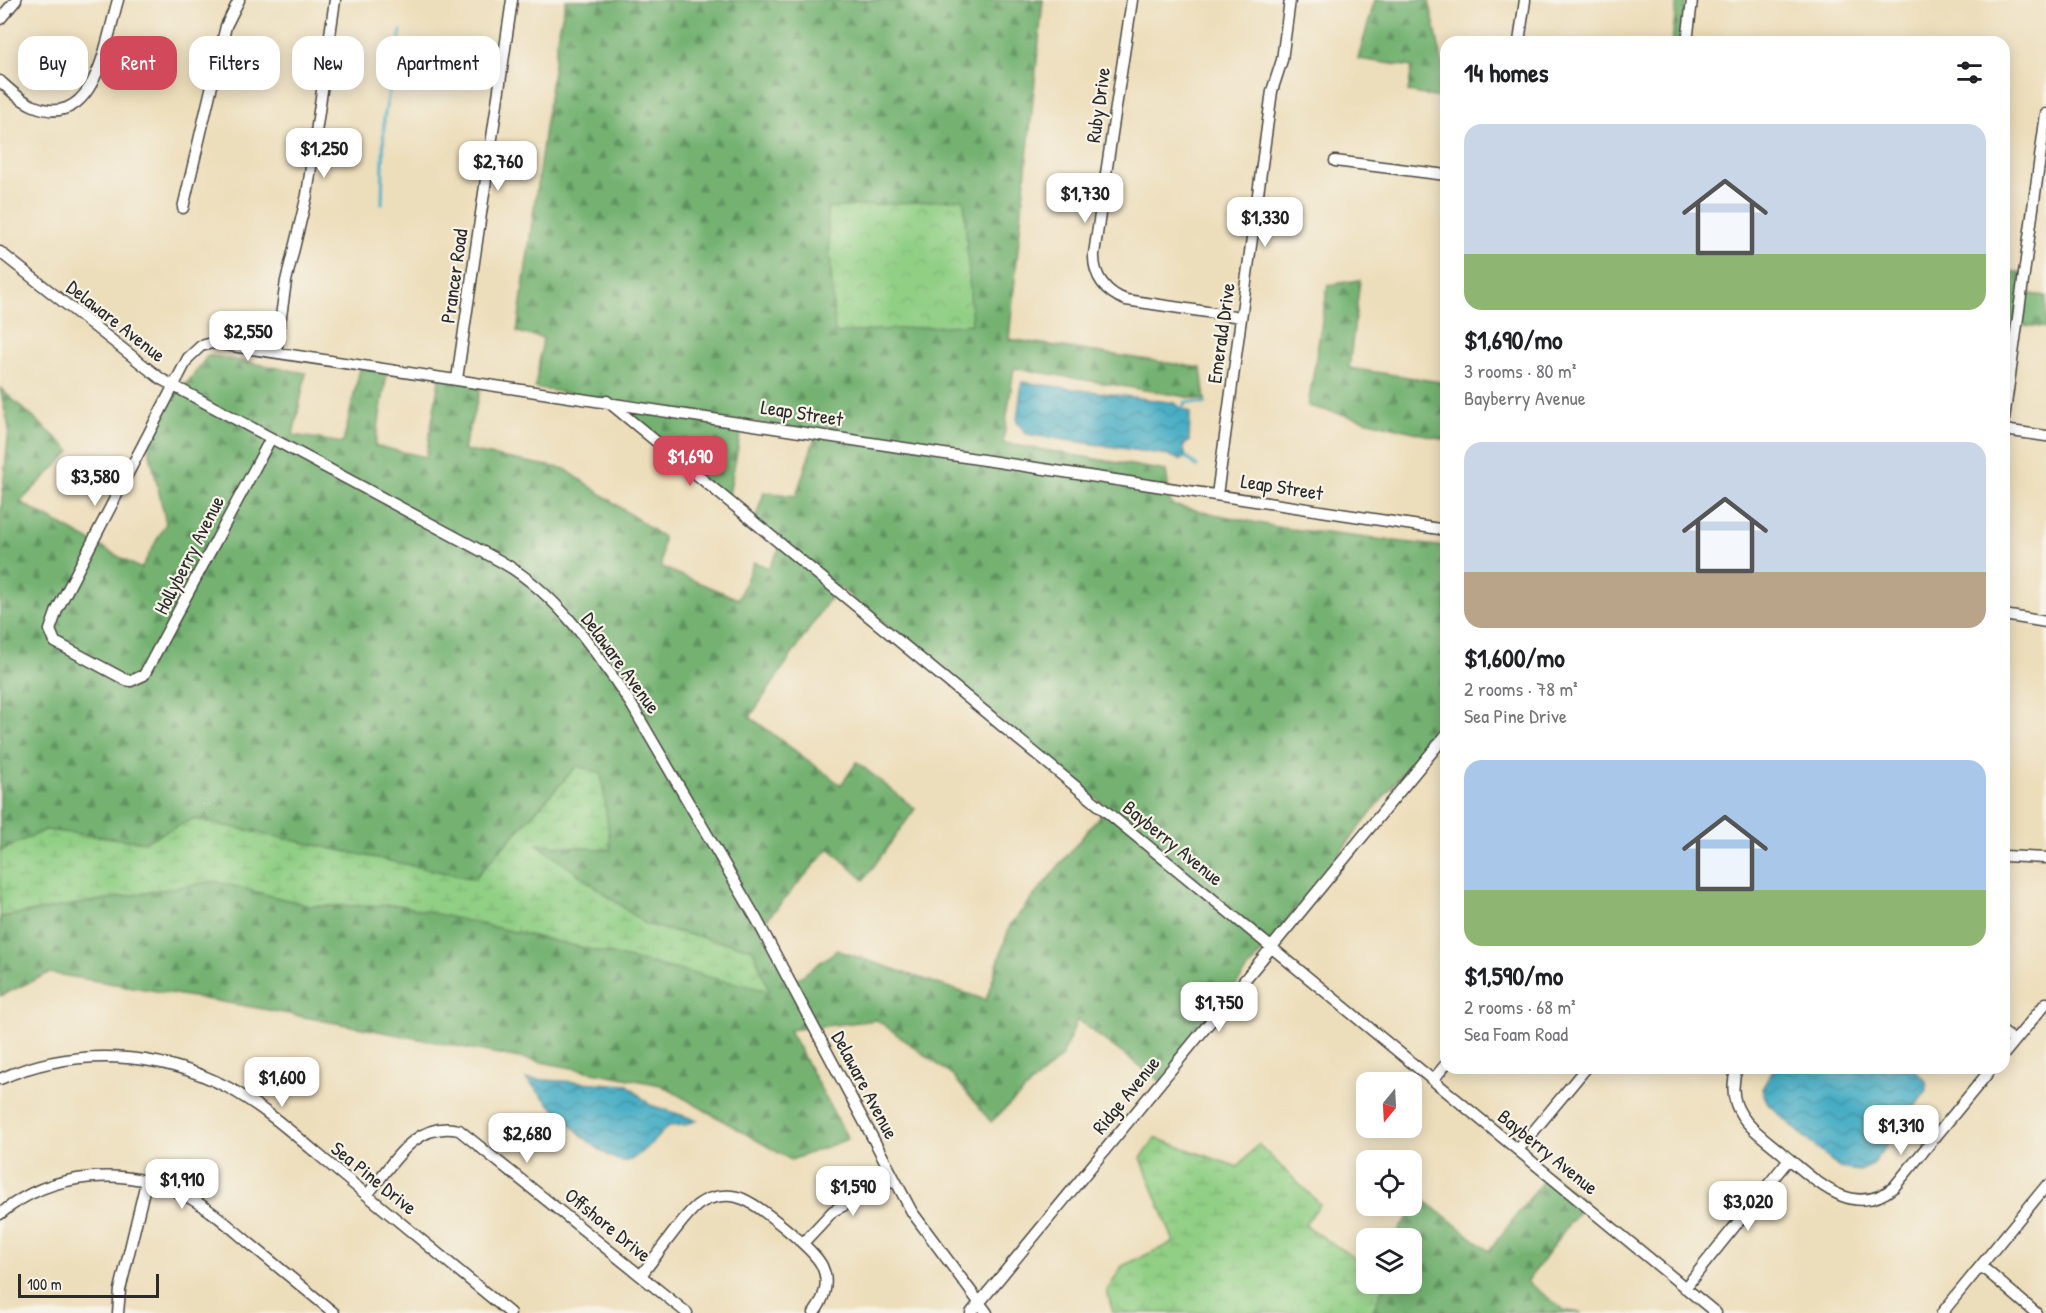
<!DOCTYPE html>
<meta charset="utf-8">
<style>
:root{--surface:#fff;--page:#f2f2f2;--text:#202124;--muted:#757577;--accent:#d1495b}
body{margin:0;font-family:"Patrick Hand",sans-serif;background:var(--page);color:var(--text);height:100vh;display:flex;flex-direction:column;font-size:22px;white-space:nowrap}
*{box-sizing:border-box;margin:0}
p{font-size:20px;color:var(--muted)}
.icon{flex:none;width:33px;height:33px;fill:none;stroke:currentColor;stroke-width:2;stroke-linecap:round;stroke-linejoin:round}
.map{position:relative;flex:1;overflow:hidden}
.sheet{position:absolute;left:1440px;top:36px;width:570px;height:1038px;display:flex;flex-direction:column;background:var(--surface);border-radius:18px;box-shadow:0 3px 15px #0003}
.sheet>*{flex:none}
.guide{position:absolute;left:18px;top:36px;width:570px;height:54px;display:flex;gap:12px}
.needle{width:39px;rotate:198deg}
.tools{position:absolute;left:1356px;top:1072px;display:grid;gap:12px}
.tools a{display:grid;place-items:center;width:66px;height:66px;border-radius:12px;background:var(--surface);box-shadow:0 3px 15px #0003;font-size:30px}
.scale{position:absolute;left:18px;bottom:15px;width:141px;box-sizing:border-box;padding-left:6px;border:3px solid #2b2b2b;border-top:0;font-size:16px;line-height:21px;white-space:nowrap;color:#2b2b2b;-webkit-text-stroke:4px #f7f3e8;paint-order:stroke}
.price{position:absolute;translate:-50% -51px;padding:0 14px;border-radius:12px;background:#fff;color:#222;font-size:20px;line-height:39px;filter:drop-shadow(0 2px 3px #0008)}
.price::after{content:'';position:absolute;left:50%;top:36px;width:18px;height:14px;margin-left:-9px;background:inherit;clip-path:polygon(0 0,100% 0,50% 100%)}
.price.selected{background:var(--accent);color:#fff}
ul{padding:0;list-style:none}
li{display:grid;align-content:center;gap:12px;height:318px;padding:0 24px}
li span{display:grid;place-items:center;height:186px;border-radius:18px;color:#555}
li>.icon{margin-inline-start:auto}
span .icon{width:108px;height:108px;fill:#fffc;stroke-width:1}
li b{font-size:26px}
h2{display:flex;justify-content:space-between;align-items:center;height:72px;padding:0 24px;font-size:26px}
.chip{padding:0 21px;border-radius:18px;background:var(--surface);box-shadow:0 3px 15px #0003;font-size:21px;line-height:54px}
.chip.selected{background:var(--accent);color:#fff}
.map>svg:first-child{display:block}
.forest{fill:url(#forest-firs);stroke:#506e4e;stroke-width:1.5;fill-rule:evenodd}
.wetland{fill:url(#wetland-marsh);stroke:#5e7d58;stroke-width:1.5}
.park{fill:url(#park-crowns);stroke:#5e7d58;stroke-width:1.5}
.water{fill:url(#water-waves);stroke:#386c78;stroke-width:1.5}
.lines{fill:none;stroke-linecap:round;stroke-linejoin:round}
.stream{stroke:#46adc5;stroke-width:3}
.street-casing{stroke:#484641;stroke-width:13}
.street{stroke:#fff;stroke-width:10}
.labels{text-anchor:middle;stroke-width:4.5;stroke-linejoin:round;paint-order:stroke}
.street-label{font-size:20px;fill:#2b2b2b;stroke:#f7f3e8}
</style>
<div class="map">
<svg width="2046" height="1313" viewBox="0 0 2046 1313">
<defs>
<pattern id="forest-firs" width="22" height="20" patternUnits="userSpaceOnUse" patternTransform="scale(1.5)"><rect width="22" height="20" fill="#74b272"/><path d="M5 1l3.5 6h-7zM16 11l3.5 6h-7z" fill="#5f915e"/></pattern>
<pattern id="wetland-marsh" width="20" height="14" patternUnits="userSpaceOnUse" patternTransform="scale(1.5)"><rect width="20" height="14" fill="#91cf85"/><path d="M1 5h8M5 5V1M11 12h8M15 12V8" fill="none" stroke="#7db273"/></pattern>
<pattern id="park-crowns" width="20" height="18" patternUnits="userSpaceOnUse" patternTransform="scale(1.5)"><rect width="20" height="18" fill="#91cf85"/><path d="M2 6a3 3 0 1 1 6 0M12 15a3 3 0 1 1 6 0" fill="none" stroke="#7db273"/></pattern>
<pattern id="water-waves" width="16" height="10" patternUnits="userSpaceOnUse" patternTransform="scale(1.5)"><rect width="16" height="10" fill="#46adc5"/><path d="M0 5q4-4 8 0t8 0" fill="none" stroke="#3b8da0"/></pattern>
</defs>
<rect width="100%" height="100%" fill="#f7f3e8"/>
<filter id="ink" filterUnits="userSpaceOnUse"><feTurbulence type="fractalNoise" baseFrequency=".0167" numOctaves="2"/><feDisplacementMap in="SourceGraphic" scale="12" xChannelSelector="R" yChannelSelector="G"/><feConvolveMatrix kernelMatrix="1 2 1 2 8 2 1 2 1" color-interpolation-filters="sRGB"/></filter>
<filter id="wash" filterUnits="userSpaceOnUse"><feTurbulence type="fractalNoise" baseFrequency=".008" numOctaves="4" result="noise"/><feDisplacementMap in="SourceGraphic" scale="24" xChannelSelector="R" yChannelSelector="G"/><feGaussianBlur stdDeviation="1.35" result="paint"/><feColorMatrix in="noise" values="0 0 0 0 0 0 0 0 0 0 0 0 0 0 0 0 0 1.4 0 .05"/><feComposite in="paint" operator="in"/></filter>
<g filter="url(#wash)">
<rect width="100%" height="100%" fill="#eddebb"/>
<!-- forest -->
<path class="forest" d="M 566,0 L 1043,0 L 1009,339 L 1201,368 L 1205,400 L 1014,368 L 1003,443 L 1166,471 L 1171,505 L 1282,528 L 1446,547 L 1446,718 L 1160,1081 L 1077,1020 L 1062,1056 L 991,1122 L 952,1075 L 877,1020 L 789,1030 L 848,1139 L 791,1160 L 661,1085 L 252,1007 L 49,973 L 0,996 L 0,917 L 215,881 L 310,906 L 399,905 L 752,949 L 647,925 L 536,843 L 577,766 L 474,879 L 194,819 L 144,842 L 45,830 L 0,851 L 0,520 L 9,428 L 0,388 L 71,451 L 20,502 L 141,569 L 166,523 L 147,440 L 176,387 L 188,382 L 208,355 L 306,373 L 293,435 L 343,443 L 361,364 L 388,367 L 375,446 L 426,457 L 440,375 L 483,381 L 463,450 L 565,469 L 663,537 L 661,567 L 738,599 L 754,562 L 769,568 L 784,540 L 754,523 L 764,492 L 796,496 L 817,431 L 743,420 L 728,500 L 603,399 L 535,388 L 543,338 L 517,332 L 558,34 ZM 838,586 L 1107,807 L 1010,925 L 986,1000 L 837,950 L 792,983 L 760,927 L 829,848 L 864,880 L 915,809 L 857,762 L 841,785 L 750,717 Z
M 1375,0 L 1429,0 L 1446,79 L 1444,99 L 1408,92 L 1412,67 L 1358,59 Z
M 1677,0 L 1686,0 L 1680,42 L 1672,42 Z
M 2004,271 L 2025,274 L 2022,293 L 2046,296 L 2046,328 L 2004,322 Z
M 1360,280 L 1349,368 L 1446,383 L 1446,440 L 1308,406 L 1328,285 Z
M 1549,1173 L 1585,1202 L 1527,1282 L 1566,1311 L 1582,1313 L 1372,1313 L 1384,1284 L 1412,1284 L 1412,1239 L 1392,1239 L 1422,1198 L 1489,1251 Z"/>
<!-- wetland -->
<path class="wetland" d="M 577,766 L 601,773 L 611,850 L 537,844 L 647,925 L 753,949 L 769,991 L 399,905 L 310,906 L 215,881 L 0,917 L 0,851 L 45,830 L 144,842 L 193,819 L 474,879 Z
M 1155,1138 L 1238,1167 L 1258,1144 L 1320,1204 L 1305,1225 L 1366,1266 L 1366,1284 L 1384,1284 L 1372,1313 L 1113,1313 L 1107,1291 L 1122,1266 L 1174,1242 L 1141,1158 Z"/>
<!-- park -->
<path class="park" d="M 964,199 L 972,324 L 835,333 L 827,208 Z"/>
<!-- water -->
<path class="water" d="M 1022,382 L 1175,403 L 1182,409 L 1190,412 L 1189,442 L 1183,445 L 1186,457 L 1181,460 L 1168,455 L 1026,434 L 1017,421 Z
M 1774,1068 L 1913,1068 L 1926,1081 L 1927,1090 L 1871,1166 L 1860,1171 L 1839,1168 L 1768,1104 L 1762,1089 Z
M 526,1079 L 628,1085 L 650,1105 L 697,1120 L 685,1125 L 668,1126 C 657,1137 644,1153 630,1160 C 608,1171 543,1096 526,1079 Z"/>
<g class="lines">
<!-- stream -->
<path class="stream" d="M 382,204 L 384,118 L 401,31
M 1182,409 L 1186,402 L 1206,403
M 1186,457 L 1197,466"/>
</g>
</g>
<g filter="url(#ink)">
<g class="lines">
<!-- street casing -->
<g class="street-casing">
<path id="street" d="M 1132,0 L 1094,254 C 1093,276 1106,293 1126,300 L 1241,317
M 0,19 L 16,0
M 1519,42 L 1525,0
M 1687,42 L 1692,0
M 0,81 C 10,90 21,101 34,106 C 96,131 106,40 118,0
M 1335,161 L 1446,175
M 183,208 L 226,26 L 239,0
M 0,252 L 161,379 L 500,561 C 557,593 596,651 631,704 L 757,920 L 912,1212 L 987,1313
M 276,352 L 286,281 L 307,195 L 335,0
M 457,379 L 512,0
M 607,401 L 1716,1313
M 2004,419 L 2046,114
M 2004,430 L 2046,436
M 271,438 L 144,675 L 131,681 L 126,680 L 55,642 L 50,630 L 57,610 L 188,358 L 201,346 L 212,343 L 1446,530
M 1217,495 L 1272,91 L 1282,60 L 1290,0
M 2004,615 L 2046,622
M 2004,856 L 2046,858
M 2004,1033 L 2014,1041
M 2004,1054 L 2046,1003
M 1737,1068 C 1733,1080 1732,1092 1736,1104 C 1744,1126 1766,1139 1783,1154 C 1814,1179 1853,1221 1894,1187 L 1992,1068
M 0,1079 C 73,1047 158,1050 229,1088 C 271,1111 308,1147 345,1177 C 400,1222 455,1267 510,1313
M 1433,1080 L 1446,1064
M 1518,1150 L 1586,1068
M 367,1195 C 392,1165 415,1120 459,1130 L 687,1313
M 0,1214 C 51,1171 128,1165 186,1196 C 209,1208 229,1226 249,1243 C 277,1266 306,1290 334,1313
M 803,1243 L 833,1211 L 894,1180
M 1981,1266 L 2036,1313
M 641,1275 C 654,1260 685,1213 699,1204 C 710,1196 730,1193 743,1199 C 760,1206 814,1249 822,1266 C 830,1282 824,1300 814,1313
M 1685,1288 L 1789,1159
M 118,1313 L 120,1290 L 146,1182
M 971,1313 L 1446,735
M 1942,1313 L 2046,1186"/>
</g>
<!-- street -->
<use href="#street" class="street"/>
</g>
</g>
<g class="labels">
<!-- street labels -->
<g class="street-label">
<text transform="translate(1098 105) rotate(-82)" y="7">Ruby Drive</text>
<text transform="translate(454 276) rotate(-82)" y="7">Prancer Road</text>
<text transform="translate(116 321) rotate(38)" y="7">Delaware Avenue</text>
<text transform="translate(1221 333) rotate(-82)" y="7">Emerald Drive</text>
<text transform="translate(802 413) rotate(9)" y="7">Leap Street</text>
<text transform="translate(1282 487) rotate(9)" y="7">Leap Street</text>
<text transform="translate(189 555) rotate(-63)" y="7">Hollyberry Avenue</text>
<text transform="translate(621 663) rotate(54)" y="7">Delaware Avenue</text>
<text transform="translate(1173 843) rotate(39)" y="7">Bayberry Avenue</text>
<text transform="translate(865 1085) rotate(62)" y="7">Delaware Avenue</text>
<text transform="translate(1126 1095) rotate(-51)" y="7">Ridge Avenue</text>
<text transform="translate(1548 1152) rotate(39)" y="7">Bayberry Avenue</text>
<text transform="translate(374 1178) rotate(39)" y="7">Sea Pine Drive</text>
<text transform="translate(608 1225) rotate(39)" y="7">Offshore Drive</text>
</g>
</g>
</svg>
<div class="tools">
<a><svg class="needle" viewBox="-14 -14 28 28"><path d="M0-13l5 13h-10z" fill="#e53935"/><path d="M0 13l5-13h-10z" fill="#757577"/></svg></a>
<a><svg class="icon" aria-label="locate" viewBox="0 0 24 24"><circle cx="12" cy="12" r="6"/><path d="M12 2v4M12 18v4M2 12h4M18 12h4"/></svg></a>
<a><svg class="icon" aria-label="layers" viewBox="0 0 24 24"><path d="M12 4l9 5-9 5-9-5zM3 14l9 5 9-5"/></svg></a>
</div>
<div class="scale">100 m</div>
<b class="price" style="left:324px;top:179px">$1,250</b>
<b class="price" style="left:498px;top:192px">$2,760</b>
<b class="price" style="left:1085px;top:224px">$1,730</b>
<b class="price" style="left:1265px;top:248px">$1,330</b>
<b class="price" style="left:248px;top:362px">$2,550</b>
<b class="price selected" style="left:690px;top:487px">$1,690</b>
<b class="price" style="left:95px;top:507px">$3,580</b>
<b class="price" style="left:1219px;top:1033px">$1,750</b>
<b class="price" style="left:282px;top:1108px">$1,600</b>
<b class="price" style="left:1901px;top:1156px">$1,310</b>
<b class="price" style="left:527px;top:1164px">$2,680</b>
<b class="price" style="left:182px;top:1210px">$1,910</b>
<b class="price" style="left:853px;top:1217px">$1,590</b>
<b class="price" style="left:1748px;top:1232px">$3,020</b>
<div class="guide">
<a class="chip">Buy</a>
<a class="chip selected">Rent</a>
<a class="chip">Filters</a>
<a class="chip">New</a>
<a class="chip">Apartment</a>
</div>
<section class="sheet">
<h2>14 homes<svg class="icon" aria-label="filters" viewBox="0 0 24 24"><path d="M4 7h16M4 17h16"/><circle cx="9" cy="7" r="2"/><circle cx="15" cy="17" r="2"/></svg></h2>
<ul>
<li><span style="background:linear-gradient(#c9d6e8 70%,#8fb573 0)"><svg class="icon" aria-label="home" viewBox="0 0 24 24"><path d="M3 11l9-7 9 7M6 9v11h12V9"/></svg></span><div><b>$1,690/mo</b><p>3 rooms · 80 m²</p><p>Bayberry Avenue</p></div></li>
<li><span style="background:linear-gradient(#c9d6e8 70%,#b9a48a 0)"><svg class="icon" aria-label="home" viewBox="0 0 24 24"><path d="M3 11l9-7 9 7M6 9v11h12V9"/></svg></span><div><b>$1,600/mo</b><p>2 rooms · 78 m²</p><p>Sea Pine Drive</p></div></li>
<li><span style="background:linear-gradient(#a9c7e8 70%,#8fb573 0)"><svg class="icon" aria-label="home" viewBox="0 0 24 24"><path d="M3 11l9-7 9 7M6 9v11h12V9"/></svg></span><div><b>$1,590/mo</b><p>2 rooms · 68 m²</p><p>Sea Foam Road</p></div></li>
</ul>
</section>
</div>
